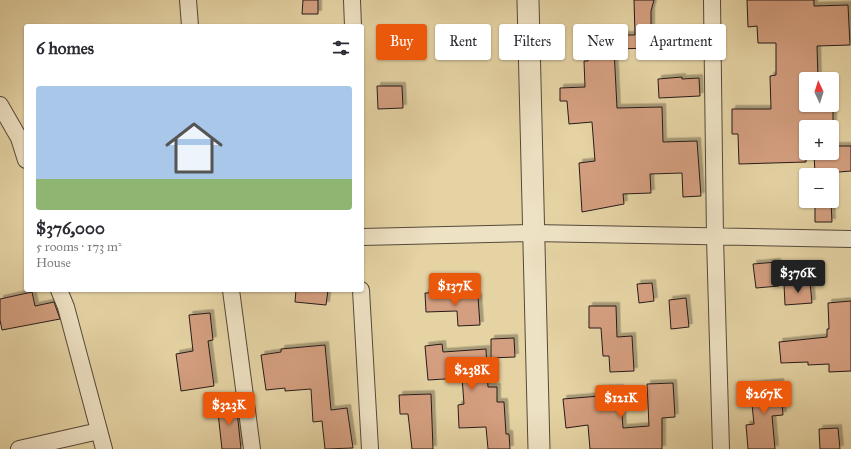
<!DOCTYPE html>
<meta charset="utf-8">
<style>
:root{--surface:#fff;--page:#f7f7f7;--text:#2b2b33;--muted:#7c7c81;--line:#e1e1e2;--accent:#ea580c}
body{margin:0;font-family:"IM FELL Great Primer",serif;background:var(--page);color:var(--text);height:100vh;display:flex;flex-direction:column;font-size:15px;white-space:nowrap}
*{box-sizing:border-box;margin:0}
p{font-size:13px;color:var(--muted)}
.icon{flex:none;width:22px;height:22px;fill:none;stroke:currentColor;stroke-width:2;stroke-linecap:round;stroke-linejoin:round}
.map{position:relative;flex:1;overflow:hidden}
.sheet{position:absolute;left:24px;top:24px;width:340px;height:268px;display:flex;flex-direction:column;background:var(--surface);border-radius:4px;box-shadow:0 1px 3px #0004}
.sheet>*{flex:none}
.guide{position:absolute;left:376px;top:24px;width:380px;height:36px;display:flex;gap:8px}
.needle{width:26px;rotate:356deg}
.buttons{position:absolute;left:799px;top:72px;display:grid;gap:8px}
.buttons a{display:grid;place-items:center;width:40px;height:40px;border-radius:4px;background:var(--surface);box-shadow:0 1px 3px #0004;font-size:20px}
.price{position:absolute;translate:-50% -34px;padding:0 9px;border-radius:4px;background:var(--accent);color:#fff;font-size:13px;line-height:26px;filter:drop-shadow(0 1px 2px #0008)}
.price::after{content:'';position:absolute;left:50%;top:24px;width:12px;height:9px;margin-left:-6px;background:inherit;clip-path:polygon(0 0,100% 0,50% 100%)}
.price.active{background:#222;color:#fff}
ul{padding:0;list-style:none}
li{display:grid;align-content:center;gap:8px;height:212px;padding:0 12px}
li+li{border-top:1px solid var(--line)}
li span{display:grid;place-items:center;height:124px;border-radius:4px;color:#555}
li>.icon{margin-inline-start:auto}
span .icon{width:72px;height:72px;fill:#fffc;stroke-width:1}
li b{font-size:17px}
h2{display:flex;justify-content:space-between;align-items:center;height:48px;padding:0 12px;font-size:17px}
.tag{padding:0 14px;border-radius:4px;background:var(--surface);box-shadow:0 1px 3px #0004;font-size:14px;line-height:36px}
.tag.active{background:var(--accent);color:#fff}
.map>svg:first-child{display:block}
.building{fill:#d49f80;stroke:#261b17;filter:url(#shadow)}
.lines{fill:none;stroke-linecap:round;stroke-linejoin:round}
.minor-casing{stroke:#56493a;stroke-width:18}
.tertiary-casing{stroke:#56493a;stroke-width:23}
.minor{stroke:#eee2c4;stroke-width:16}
.tertiary{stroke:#eee2c4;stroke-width:21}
</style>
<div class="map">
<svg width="851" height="449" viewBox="0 0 851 449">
<defs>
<filter id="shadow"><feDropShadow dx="3.5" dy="-3.5" stdDeviation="0" flood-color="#0004"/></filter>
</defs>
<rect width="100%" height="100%" fill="#e5d3a4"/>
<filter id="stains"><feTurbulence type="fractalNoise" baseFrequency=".005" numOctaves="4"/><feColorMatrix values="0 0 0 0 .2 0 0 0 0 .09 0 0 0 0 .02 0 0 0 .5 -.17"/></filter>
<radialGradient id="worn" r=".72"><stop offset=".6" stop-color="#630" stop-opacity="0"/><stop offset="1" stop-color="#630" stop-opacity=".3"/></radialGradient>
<!-- building -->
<path class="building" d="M 303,0 L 318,0 L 318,14 L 302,14 Z
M 634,0 L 654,0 L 651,11 L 651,48 L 614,49 L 617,108 L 662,107 L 663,142 L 697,141 L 701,196 L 683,197 L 682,173 L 650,174 L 651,193 L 623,194 L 624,204 L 582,212 L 579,163 L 595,161 L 592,122 L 569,124 L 567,101 L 560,101 L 560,88 L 585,87 L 584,61 L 588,61 L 588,35 L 635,35 Z
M 747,0 L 814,0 L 814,6 L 848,5 L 850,45 L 817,46 L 818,79 L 806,79 L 806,105 L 833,105 L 833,127 L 806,127 L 806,162 L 739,164 L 738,134 L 732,134 L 732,109 L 771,109 L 770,76 L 776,75 L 776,43 L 758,43 L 757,26 L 748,27 Z
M 682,77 L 682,79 L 699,78 L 700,96 L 659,98 L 658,79 Z
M 377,86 L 402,86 L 403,108 L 378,109 Z
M 832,146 L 851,146 L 851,171 L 815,174 L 814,153 L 832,153 Z
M 815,202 L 831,202 L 832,222 L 815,222 Z
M 777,262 L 779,286 L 756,288 L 753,264 Z
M 810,282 L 812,303 L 785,305 L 784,284 Z
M 652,283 L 654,301 L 639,303 L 637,284 Z
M 296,290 L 328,290 L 326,305 L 295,302 Z
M 32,292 L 35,306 L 54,302 L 60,319 L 2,330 L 0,320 L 0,299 Z
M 449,292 L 450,298 L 478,297 L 480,325 L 458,326 L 457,311 L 426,312 L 425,293 Z
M 686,298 L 689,327 L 671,329 L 669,300 Z
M 851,301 L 851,371 L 829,372 L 829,364 L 808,365 L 808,362 L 781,363 L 779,342 L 827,337 L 827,329 L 829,329 L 828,303 Z
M 589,306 L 616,306 L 617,337 L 632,336 L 634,371 L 610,372 L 609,356 L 603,356 L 601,328 L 589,328 Z
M 210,313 L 213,340 L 208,341 L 214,386 L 181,391 L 176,354 L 193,351 L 189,315 Z
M 514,338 L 515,357 L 491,358 L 491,339 Z
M 442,344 L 443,352 L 486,349 L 488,387 L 497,387 L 497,402 L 504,402 L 506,434 L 509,434 L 510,449 L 488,449 L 486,427 L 459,428 L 458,405 L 464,404 L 462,378 L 428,380 L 425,346 Z
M 325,345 L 331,410 L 347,408 L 353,448 L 325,449 L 322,421 L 313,422 L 311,389 L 285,391 L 285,388 L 266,390 L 261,355 L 281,352 L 281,349 Z
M 780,382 L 783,415 L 772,416 L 775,449 L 748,449 L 746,425 L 754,424 L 750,385 Z
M 673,383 L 675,417 L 662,418 L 662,449 L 590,449 L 588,425 L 566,428 L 563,399 L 600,396 L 599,389 L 620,388 L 623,428 L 649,426 L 647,384 Z
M 431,394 L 433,449 L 412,449 L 408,414 L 400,414 L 399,395 Z
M 236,402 L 241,449 L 222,449 L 217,404 Z
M 838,428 L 840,449 L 820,449 L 819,429 Z"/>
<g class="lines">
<!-- minor casing -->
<g class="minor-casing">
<path id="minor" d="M 188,0 L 190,26
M 352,0 L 353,26
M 712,0 L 715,238 L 721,449
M 0,105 L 19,138 L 26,160
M 362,237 L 532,233 L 851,239
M 59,290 L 66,307 L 104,449
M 231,290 L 252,449
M 361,290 L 370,449
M 19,449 L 99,431"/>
</g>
<!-- tertiary casing -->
<g class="tertiary-casing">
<path id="tertiary" d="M 528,0 L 539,449"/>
</g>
<!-- minor -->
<use href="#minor" class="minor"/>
<!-- tertiary -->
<use href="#tertiary" class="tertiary"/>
</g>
<rect width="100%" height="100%" filter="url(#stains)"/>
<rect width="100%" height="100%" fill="url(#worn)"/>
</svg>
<div class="buttons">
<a><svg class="needle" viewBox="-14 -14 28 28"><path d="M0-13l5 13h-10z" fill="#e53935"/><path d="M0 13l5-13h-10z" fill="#7c7c81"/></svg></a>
<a>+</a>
<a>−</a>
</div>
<b class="price active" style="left:798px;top:294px">$376K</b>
<b class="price" style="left:455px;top:307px">$137K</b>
<b class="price" style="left:472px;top:391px">$238K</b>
<b class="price" style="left:764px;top:415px">$267K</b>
<b class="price" style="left:621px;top:419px">$121K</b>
<b class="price" style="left:229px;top:426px">$323K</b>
<div class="guide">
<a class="tag active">Buy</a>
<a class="tag">Rent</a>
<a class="tag">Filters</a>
<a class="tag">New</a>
<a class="tag">Apartment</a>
</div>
<section class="sheet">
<h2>6 homes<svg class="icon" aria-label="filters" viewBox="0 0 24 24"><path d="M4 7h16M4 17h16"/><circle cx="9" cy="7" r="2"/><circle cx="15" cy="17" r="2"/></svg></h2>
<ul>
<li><span style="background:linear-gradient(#a9c7e8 75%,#8fb573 0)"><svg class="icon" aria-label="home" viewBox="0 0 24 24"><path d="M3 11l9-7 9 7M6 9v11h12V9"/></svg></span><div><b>$376,000</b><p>5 rooms · 173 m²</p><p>House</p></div></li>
</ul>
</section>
</div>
